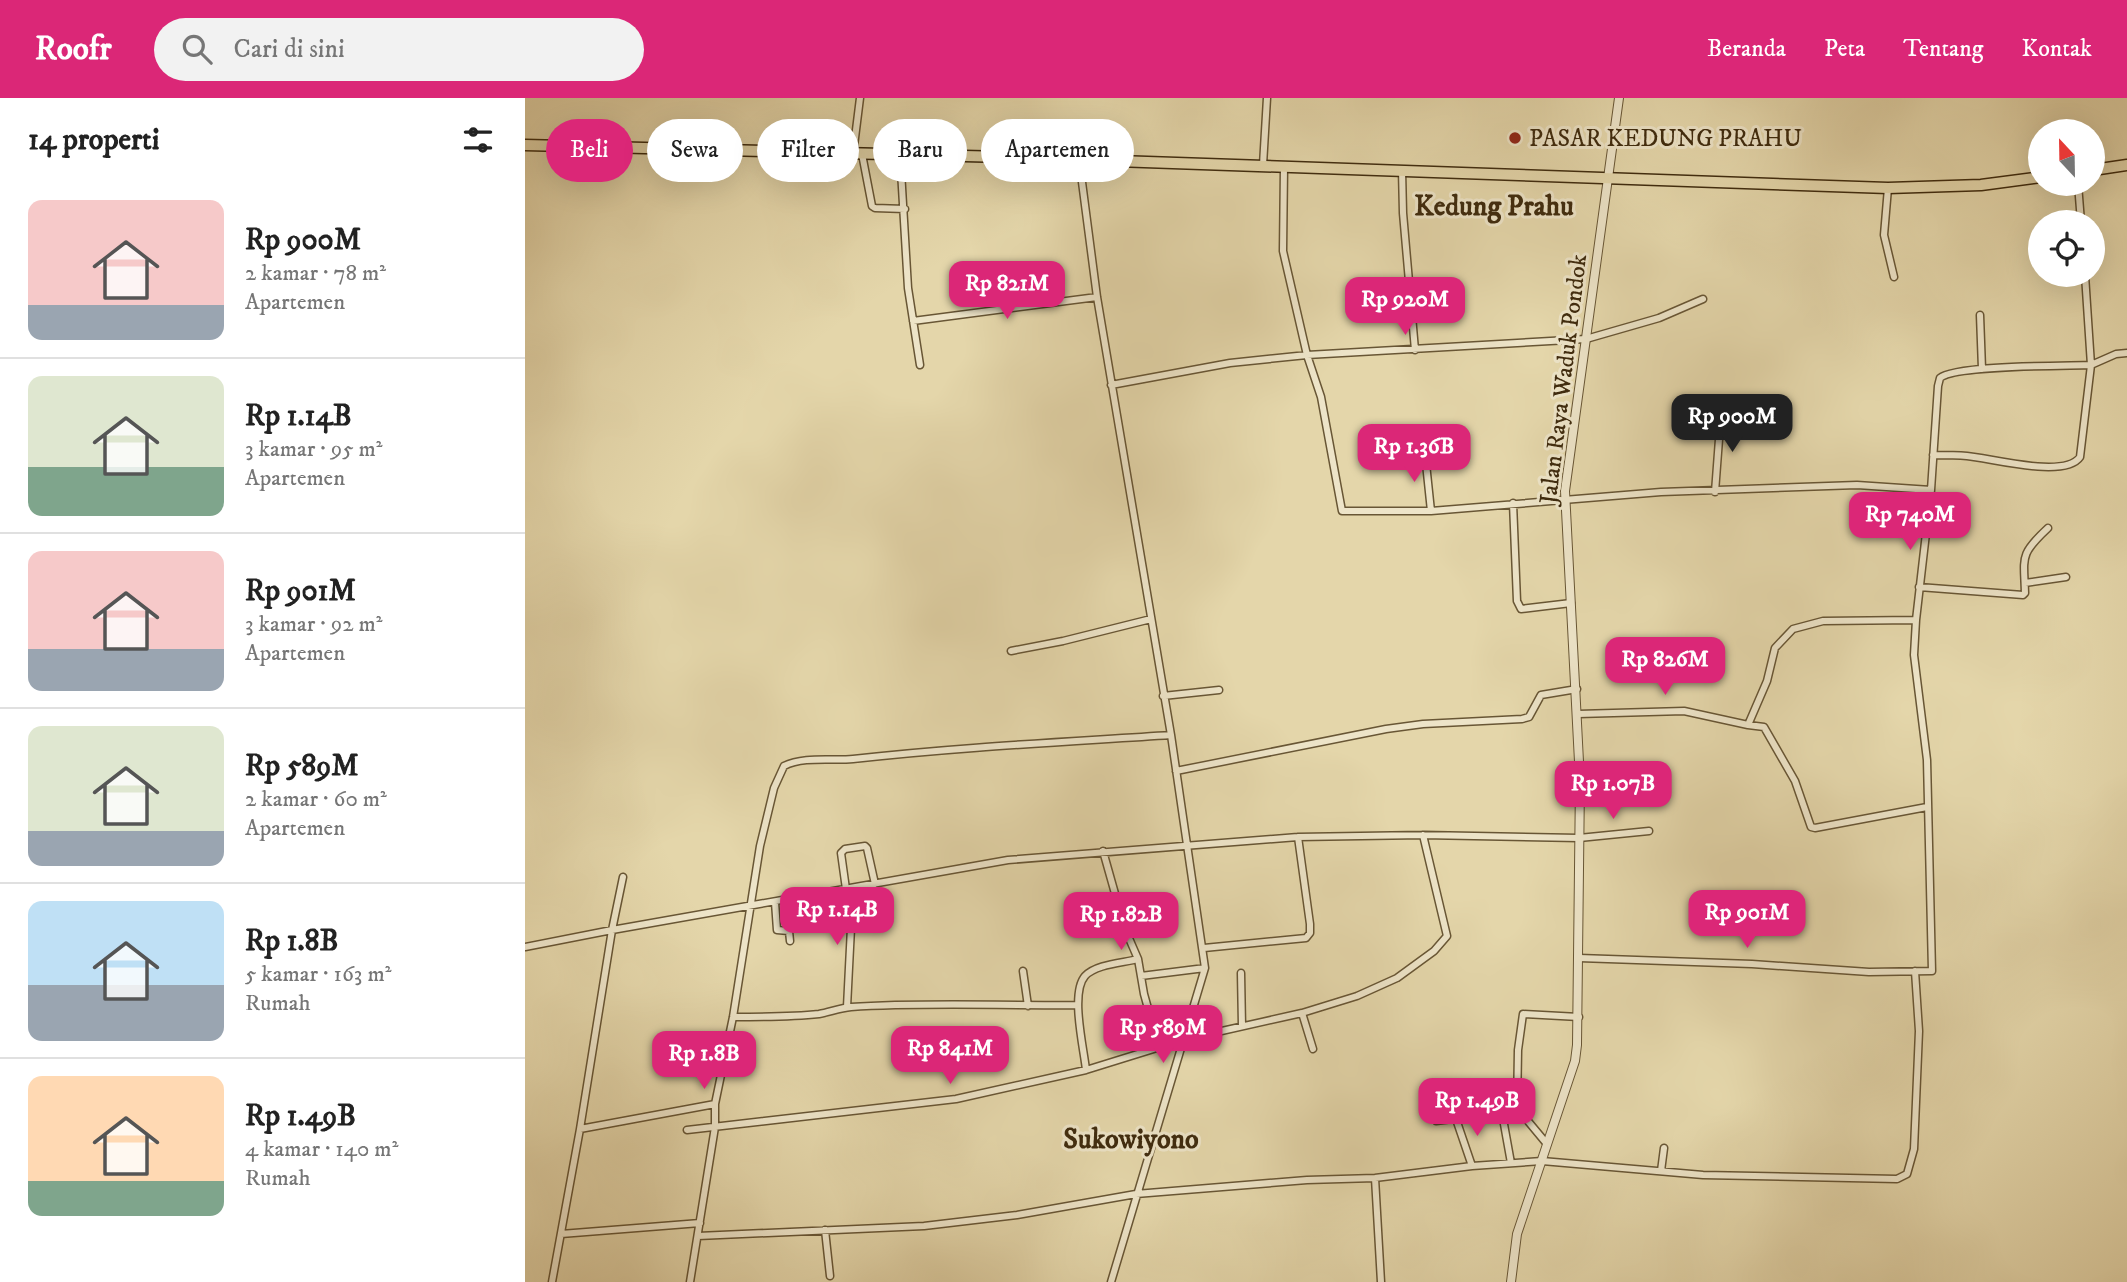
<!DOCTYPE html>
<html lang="id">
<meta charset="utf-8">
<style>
:root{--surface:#fff;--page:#f2f2f2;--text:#222;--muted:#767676;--line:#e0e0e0;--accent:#db2777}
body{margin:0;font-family:"IM FELL DW Pica",serif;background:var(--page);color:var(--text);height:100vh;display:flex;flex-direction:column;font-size:26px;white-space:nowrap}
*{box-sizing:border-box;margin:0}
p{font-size:23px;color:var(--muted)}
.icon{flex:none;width:38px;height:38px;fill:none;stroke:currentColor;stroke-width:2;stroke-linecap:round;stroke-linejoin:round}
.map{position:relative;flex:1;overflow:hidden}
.details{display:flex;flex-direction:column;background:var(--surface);width:525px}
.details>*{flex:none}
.hud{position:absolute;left:21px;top:21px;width:665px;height:63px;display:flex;gap:14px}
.needle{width:46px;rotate:338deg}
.buttons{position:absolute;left:1503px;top:21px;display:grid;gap:14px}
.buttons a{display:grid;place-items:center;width:77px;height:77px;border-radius:50%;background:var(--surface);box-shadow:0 7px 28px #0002;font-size:35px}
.price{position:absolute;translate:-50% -60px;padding:0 16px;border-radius:14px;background:var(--accent);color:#fff;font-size:23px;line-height:46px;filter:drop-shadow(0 2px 4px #0008)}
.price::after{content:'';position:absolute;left:50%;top:42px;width:21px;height:16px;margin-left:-10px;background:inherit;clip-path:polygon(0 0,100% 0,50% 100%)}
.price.on{background:#222;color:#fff}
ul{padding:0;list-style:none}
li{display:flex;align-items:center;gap:21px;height:175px;padding:0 28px}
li+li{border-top:2px solid var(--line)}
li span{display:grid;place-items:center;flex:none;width:196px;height:140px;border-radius:14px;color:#555}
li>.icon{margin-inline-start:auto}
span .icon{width:84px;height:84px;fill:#fffc;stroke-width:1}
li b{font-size:30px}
h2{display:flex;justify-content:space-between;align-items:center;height:84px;padding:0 28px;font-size:30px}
.chip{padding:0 24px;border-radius:32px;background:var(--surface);box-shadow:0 7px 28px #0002;font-size:24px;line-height:63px}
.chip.on{background:var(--accent);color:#fff}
header{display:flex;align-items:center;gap:42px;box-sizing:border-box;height:98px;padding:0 35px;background:var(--accent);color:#fff}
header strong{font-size:33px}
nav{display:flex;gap:38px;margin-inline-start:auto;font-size:24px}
.search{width:490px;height:63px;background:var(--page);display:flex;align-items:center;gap:18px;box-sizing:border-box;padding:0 24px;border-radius:38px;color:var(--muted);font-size:26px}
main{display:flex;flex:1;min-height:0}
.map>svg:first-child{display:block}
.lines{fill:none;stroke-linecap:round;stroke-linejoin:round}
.minor-casing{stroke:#685635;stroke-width:9}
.tertiary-casing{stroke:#685635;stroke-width:10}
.trunk-casing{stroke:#3f2b0e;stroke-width:13}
.minor{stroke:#ede4c8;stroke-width:6}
.tertiary{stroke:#ede4c8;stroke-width:8}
.trunk{stroke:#e4d6aa;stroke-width:10}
.poi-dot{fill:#8f2418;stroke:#ede4c8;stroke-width:2.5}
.labels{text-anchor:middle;stroke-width:6;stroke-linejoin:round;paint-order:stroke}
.poi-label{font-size:24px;fill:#3f2b0e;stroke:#ede4c8;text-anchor:start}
.street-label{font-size:24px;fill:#3f2b0e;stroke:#ede4c8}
.quarter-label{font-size:28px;font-weight:bold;fill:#3f2b0e;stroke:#ede4c8}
</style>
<header>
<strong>Roofr</strong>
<div class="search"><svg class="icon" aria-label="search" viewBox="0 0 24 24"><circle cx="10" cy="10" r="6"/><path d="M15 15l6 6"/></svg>Cari di sini</div>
<nav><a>Beranda</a><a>Peta</a><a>Tentang</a><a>Kontak</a></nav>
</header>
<main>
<section class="details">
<h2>14 properti<svg class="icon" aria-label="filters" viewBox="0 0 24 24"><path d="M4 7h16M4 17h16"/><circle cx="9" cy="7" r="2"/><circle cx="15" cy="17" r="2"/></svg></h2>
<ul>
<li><span style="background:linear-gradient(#f6c9c9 75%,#9aa5b1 0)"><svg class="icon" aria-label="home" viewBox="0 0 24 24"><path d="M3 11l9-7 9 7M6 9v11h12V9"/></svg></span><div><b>Rp 900M</b><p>2 kamar · 78 m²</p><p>Apartemen</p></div></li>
<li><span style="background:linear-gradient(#dfe7d0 65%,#7fa58c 0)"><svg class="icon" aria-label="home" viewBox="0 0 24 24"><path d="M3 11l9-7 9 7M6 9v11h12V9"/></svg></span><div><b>Rp 1.14B</b><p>3 kamar · 95 m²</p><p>Apartemen</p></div></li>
<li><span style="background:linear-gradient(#f6c9c9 70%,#9aa5b1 0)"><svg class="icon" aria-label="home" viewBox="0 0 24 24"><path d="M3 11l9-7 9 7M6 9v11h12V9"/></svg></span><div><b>Rp 901M</b><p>3 kamar · 92 m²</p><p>Apartemen</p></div></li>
<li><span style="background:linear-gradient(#dfe7d0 75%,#9aa5b1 0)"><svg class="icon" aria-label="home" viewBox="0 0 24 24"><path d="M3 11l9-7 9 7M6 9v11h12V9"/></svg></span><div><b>Rp 589M</b><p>2 kamar · 60 m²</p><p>Apartemen</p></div></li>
<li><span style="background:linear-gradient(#bfe0f5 60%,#9aa5b1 0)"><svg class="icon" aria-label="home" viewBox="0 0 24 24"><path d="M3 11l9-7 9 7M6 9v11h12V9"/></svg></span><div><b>Rp 1.8B</b><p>5 kamar · 163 m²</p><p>Rumah</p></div></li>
<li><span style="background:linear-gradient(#ffd9b3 75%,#7fa58c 0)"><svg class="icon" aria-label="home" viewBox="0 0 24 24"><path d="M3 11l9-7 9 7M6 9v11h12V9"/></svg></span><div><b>Rp 1.49B</b><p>4 kamar · 140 m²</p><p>Rumah</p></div></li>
</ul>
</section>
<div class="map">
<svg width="1602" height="1184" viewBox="0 0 1602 1184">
<rect width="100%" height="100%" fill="#e4d6aa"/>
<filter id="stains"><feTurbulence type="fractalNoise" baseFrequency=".00286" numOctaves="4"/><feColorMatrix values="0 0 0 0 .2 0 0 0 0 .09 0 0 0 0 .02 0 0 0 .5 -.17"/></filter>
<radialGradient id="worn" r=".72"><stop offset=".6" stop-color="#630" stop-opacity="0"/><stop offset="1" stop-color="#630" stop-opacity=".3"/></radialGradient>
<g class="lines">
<!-- minor casing -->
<g class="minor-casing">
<path id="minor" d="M 328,56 L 335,0
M 337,56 L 347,108 L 350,110 L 380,111
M 375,56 L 383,190 L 395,267
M 554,61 L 572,199 L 646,637 L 680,870 L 586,1184
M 738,67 L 742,0
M 759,69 L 758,153 L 782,257 L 796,299 L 817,413 L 906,413 L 1136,394 L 1332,387 L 1406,392
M 877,72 L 878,115 L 890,252
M 1553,86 L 1556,124
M 1363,90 L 1359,137 L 1369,179
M 1455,217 L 1457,271
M 388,223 L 572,199
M 586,287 L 705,265 L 782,257 L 1061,241 L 1134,220 L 1178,201
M 900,356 L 906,413
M 1408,357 C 1419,357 1431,357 1442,358 C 1466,360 1540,381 1555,359 L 1566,267 L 1591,256 L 1602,255
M 1190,394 L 1196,315
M 988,405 L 992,503 L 996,511 L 1046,505
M 1500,485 L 1541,479
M 1394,489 L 1498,497 L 1500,495 C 1499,459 1494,457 1523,430
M 1391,522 L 1298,523 L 1268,531 L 1250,550 L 1242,583 L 1223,627 L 1239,629 L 1270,683 L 1286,729 L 1290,730 L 1402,709
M 486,553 L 538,543 L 626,521
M 638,598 L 694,592
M 1053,616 L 1159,613 L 1223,627
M 651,673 L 861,631 L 898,626 L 997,621 L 1004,619 L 1016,597 L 1052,591
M 1055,683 L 1103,672
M 578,753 L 600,831 L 613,861 L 619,896 L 634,950
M 321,791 L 316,755 L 320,751 L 340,748 L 342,750 L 350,786
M 250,804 L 252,832 L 264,833 L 265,843
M 0,849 L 87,832 L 483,762 L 773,739 L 898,737 L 1054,740 L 1124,733
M 679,850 L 781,840 L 785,835 L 785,826 L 773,739
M 1054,860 L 1227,866 L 1344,874 L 1407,873 L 1402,662 L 1389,557 L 1391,522 L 1406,392 L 1413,288 L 1415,280 C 1429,267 1540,268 1566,267 L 1560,177
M 498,873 L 503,908
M 716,875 L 717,928
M 616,878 L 680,870
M 322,909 L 328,790
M 777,915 L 788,951
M 208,919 C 237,919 266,919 294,916 C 305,914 315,910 326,909 C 402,904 477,908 553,907
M 561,972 C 559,951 545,895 560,878 C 571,866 598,865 613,861
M 992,1010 L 993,952 L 998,916 L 1054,919
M 977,1015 L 986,1065
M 931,1021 L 947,1068
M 911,1023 L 977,1015 L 992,1010 L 1022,1046
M 55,1031 L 190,1006
M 162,1032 L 431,1001 L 561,972 L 661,941 L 777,915 L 832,898 L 872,880 L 909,853 L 922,838 L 898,737
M 1136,1073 L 1139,1050
M 850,1080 L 856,1184
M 300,1132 L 305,1178
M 36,1136 L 175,1125
M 173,1138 L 399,1128 L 492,1117 L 611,1096 L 782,1082 L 850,1080 L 947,1068 L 1017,1063 L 1178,1077 L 1372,1081 L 1382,1076 L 1389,1051 L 1394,933 L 1390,873
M 27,1184 L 55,1031 L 87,832 L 98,779
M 165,1184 L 190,1029 L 190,1006 L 208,919 L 235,748 L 249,690 L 259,668 C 279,658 306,663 328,661 C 434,649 540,644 646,637"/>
</g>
<!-- tertiary casing -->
<g class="tertiary-casing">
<path id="tertiary" d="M 986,1184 L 992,1136 L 1050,963 L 1052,947 L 1055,683 L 1040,393 L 1094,0"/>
</g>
<!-- trunk casing -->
<g class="trunk-casing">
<path id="trunk" d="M 0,47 L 480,59 L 1363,90 L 1456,87 L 1516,79
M 1568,72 L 1602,67"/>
</g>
<!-- minor -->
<use href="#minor" class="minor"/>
<!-- tertiary -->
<use href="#tertiary" class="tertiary"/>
<!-- trunk -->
<use href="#trunk" class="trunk"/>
</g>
<!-- markers -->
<circle class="poi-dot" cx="990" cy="40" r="7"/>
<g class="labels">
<!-- poi labels -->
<g class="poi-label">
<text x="1004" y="48">PASAR KEDUNG PRAHU</text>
</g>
<!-- street labels -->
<g class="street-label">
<text transform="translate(1038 281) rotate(-83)" y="8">Jalan Raya Waduk Pondok</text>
</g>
<!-- quarter labels -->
<g class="quarter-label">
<text x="969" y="117">Kedung Prahu</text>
<text x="606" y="1050">Sukowiyono</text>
</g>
</g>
<rect width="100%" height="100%" filter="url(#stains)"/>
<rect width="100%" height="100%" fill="url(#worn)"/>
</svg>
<div class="buttons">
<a><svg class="needle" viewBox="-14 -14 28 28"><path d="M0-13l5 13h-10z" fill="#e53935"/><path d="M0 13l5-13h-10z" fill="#767676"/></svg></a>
<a><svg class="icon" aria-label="locate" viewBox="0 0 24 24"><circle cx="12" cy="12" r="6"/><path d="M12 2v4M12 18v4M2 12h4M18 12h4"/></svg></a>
</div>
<b class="price" style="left:482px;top:223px">Rp 821M</b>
<b class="price" style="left:880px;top:239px">Rp 920M</b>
<b class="price on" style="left:1207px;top:356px">Rp 900M</b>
<b class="price" style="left:889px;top:386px">Rp 1.36B</b>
<b class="price" style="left:1385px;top:454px">Rp 740M</b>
<b class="price" style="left:1140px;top:599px">Rp 826M</b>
<b class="price" style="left:1088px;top:723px">Rp 1.07B</b>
<b class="price" style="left:312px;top:849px">Rp 1.14B</b>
<b class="price" style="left:1222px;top:852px">Rp 901M</b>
<b class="price" style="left:596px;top:854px">Rp 1.82B</b>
<b class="price" style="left:638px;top:967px">Rp 589M</b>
<b class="price" style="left:425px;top:988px">Rp 841M</b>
<b class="price" style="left:179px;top:993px">Rp 1.8B</b>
<b class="price" style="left:952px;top:1040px">Rp 1.49B</b>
<div class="hud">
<a class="chip on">Beli</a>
<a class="chip">Sewa</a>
<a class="chip">Filter</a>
<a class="chip">Baru</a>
<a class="chip">Apartemen</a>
</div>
</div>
</main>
